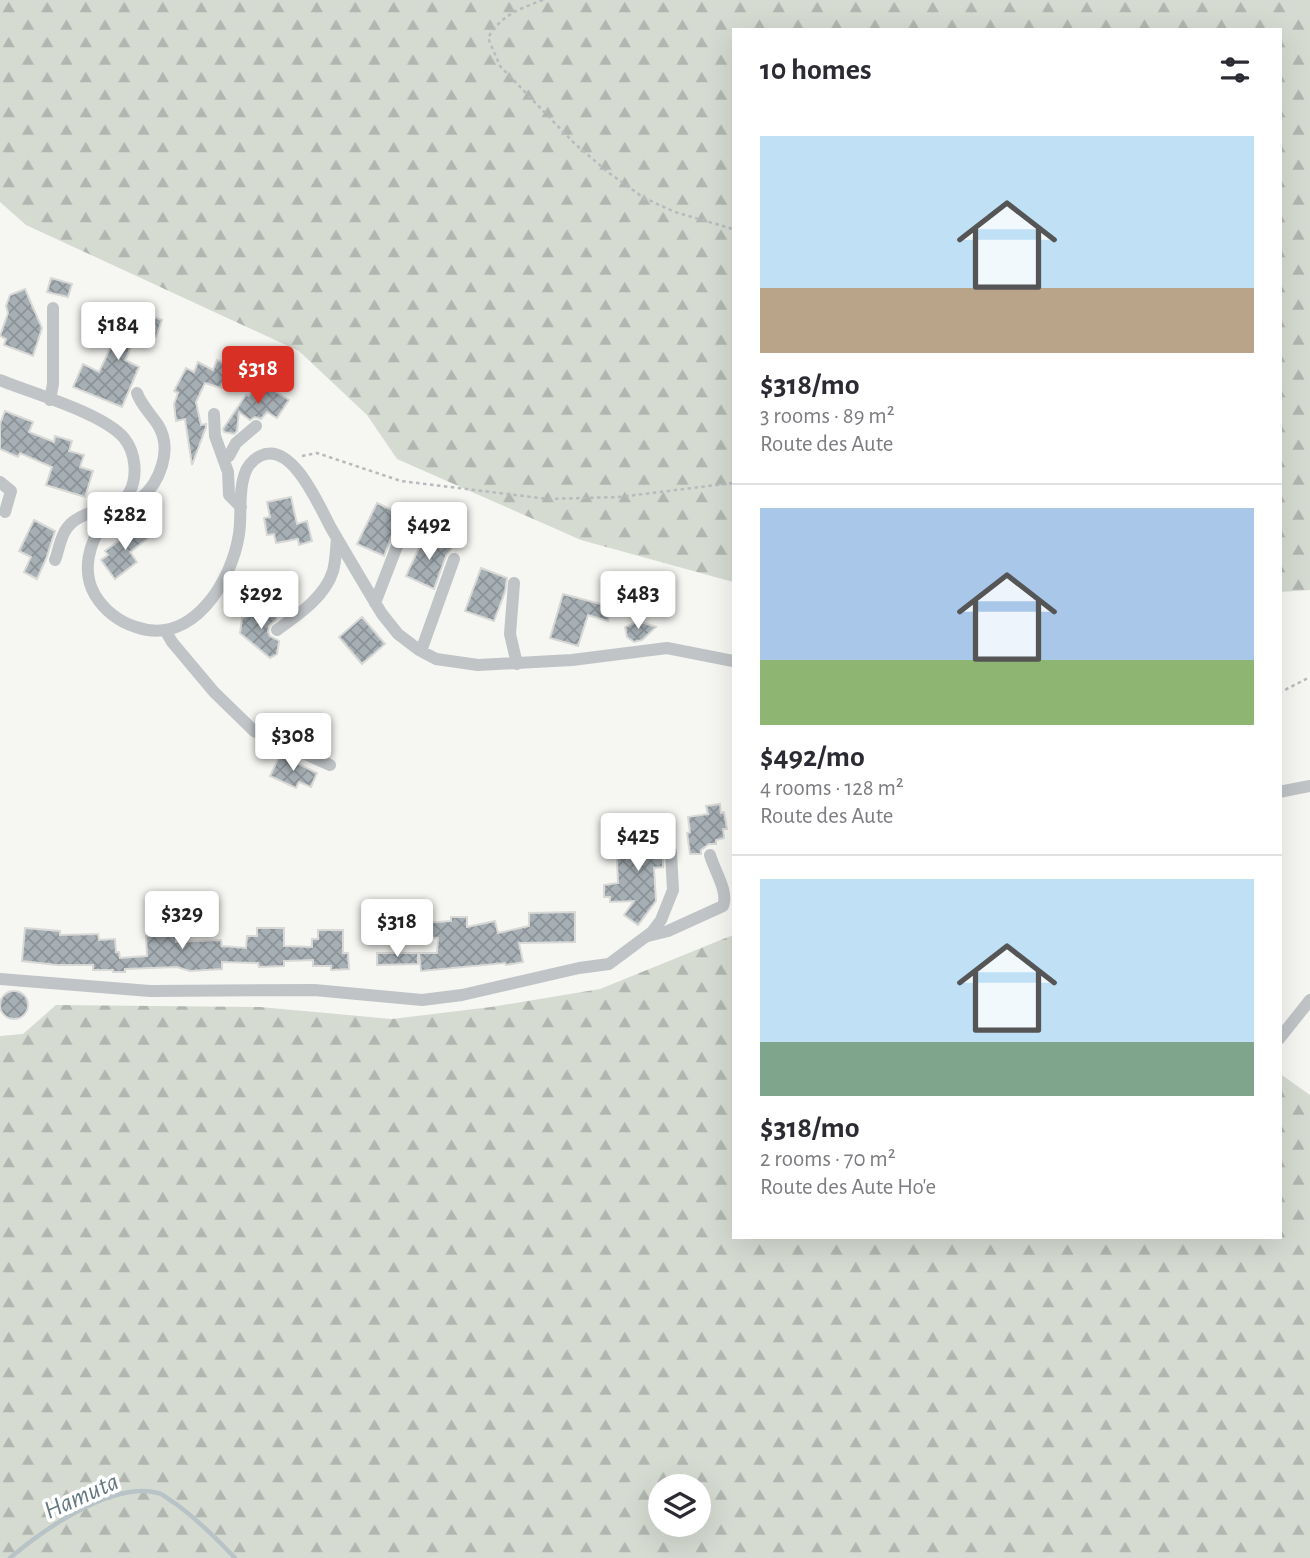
<!DOCTYPE html>
<meta charset="utf-8">
<style>
:root{--surface:#fff;--page:#f7f7f7;--text:#2b2b33;--muted:#7c7c81;--line:#e1e1e2;--accent:#d93025}
body{margin:0;font-family:"Alegreya Sans",sans-serif;background:var(--page);color:var(--text);height:100vh;display:flex;flex-direction:column;font-size:26px;white-space:nowrap}
*{box-sizing:border-box;margin:0}
p{font-size:23px;color:var(--muted)}
.icon{flex:none;width:38px;height:38px;fill:none;stroke:currentColor;stroke-width:2;stroke-linecap:round;stroke-linejoin:round}
.map{position:relative;flex:1;overflow:hidden}
.sheet{position:absolute;left:732px;top:28px;width:550px;height:1211px;display:flex;flex-direction:column;background:var(--surface);border-radius:0px;box-shadow:0 7px 28px #0002}
.sheet>*{flex:none}
.tools{position:absolute;left:648px;top:1474px;display:grid;gap:14px}
.tools a{display:grid;place-items:center;width:63px;height:63px;border-radius:50%;background:var(--surface);box-shadow:0 7px 28px #0002;font-size:35px}
.price{position:absolute;translate:-50% -60px;padding:0 16px;border-radius:7px;background:#fff;color:#222;font-size:23px;line-height:46px;filter:drop-shadow(0 2px 4px #0008)}
.price::after{content:'';position:absolute;left:50%;top:42px;width:21px;height:16px;margin-left:-10px;background:inherit;clip-path:polygon(0 0,100% 0,50% 100%)}
.price.current{background:var(--accent);color:#fff}
ul{padding:0;list-style:none}
li{display:grid;align-content:center;gap:14px;height:371px;padding:0 28px}
li+li{border-top:2px solid var(--line)}
li span{display:grid;place-items:center;height:217px;border-radius:0px;color:#555}
li>.icon{margin-inline-start:auto}
span .icon{width:126px;height:126px;fill:#fffc;stroke-width:1}
li b{font-size:30px}
h2{display:flex;justify-content:space-between;align-items:center;height:84px;padding:0 28px;font-size:30px}
.map>svg:first-child{display:block}
.forest{fill:url(#forest-firs);fill-rule:evenodd}
.lines{fill:none;stroke-linecap:round;stroke-linejoin:round}
.stream{stroke:#b8c3c8;stroke-width:4.5}
.building{fill:url(#building-cross-hatch);stroke:#d8d8d6;stroke-width:2}
.path{stroke:#b8bbbd;stroke-width:2.5;stroke-dasharray:3.5 3.5;stroke-linecap:butt}
.minor{stroke:#c0c4c7;stroke-width:12}
.labels{text-anchor:middle;stroke-width:7;stroke-linejoin:round;paint-order:stroke}
.water-label{font-size:26px;font-style:italic;fill:#62777f;stroke:#fff}
</style>
<div class="map">
<svg width="1310" height="1558" viewBox="0 0 1310 1558">
<defs>
<pattern id="forest-firs" width="22" height="20" patternUnits="userSpaceOnUse" patternTransform="scale(1.75)"><rect width="22" height="20" fill="#d6dbd2"/><path d="M5 1l3.5 6h-7zM16 11l3.5 6h-7z" fill="#b1b6b0"/></pattern>
<pattern id="building-cross-hatch" width="8" height="8" patternUnits="userSpaceOnUse" patternTransform="scale(1.75)"><rect width="8" height="8" fill="#a6afb4"/><path d="M0 0l8 8M0 8l8-8" fill="none" stroke="#8b9398"/></pattern>
</defs>
<rect width="100%" height="100%" fill="#f6f6f3"/>
<!-- forest -->
<path class="forest" d="M 0,0 L 1310,0 L 1310,590 L 1279,592 L 1279,30 L 733,30 L 733,582 L 581,540 L 397,459 L 367,415 L 299,351 L 26,225 L 0,202 Z
M 733,935 L 733,1237 L 1279,1237 L 1279,1073 L 1310,1095 L 1310,1558 L 0,1558 L 0,1036 L 23,1034 L 56,1005 L 260,1007 L 392,1019 L 491,1007 L 600,989 ZM 660,1486 L 698,1486 L 698,1524 L 660,1524 Z"/>
<g class="lines">
<!-- stream -->
<path class="stream" d="M 10,1558 C 43,1530 112,1481 158,1493 C 164,1494 170,1501 176,1504 C 198,1520 216,1538 235,1558"/>
</g>
<!-- building -->
<path class="building" d="M 51,278 L 72,284 L 68,297 L 47,292 Z
M 25,289 L 42,328 L 33,356 L 4,345 L 6,339 L 0,336 L 8,313 L 6,306 L 10,295 Z
M 129,309 L 162,320 L 156,337 L 138,331 L 125,360 L 139,367 L 122,407 L 73,387 L 83,364 L 99,372 L 115,338 L 118,340 Z
M 217,360 L 229,365 L 221,388 L 205,383 L 196,402 L 201,425 L 206,424 L 206,427 L 192,465 L 185,419 L 176,421 L 174,404 L 178,393 L 174,391 L 186,368 L 194,372 L 198,362 L 213,370 Z
M 259,381 L 289,400 L 277,418 L 267,412 L 261,419 L 255,417 L 250,420 L 239,412 L 237,431 L 234,434 L 224,432 L 223,429 L 246,395 L 249,396 Z
M 5,411 L 33,422 L 29,432 L 54,442 L 55,436 L 72,441 L 69,451 L 84,455 L 80,467 L 93,471 L 85,497 L 46,485 L 52,467 L 20,453 L 18,457 L 0,449 L 0,424 Z
M 291,497 L 297,524 L 307,521 L 312,541 L 299,545 L 298,539 L 276,543 L 274,534 L 267,535 L 264,518 L 270,517 L 267,502 Z
M 377,503 L 405,516 L 401,524 L 394,530 L 384,556 L 357,544 Z
M 34,520 L 55,531 L 46,559 L 37,579 L 24,572 L 31,557 L 19,551 Z
M 142,524 L 151,536 L 130,552 L 137,562 L 115,579 L 101,560 L 108,555 L 105,551 Z
M 425,535 L 453,547 L 446,556 L 434,589 L 406,576 Z
M 481,568 L 507,578 L 505,592 L 494,621 L 465,611 Z
M 563,594 L 612,607 L 608,621 L 588,615 L 578,646 L 550,638 Z
M 269,606 L 277,614 L 276,620 L 269,626 L 268,632 L 270,636 L 279,641 L 277,654 L 270,658 L 240,633 L 242,618 Z
M 362,617 L 385,644 L 362,664 L 339,637 Z
M 638,621 L 656,627 L 642,640 L 634,642 L 627,637 L 625,627 Z
M 280,755 L 317,773 L 311,787 L 299,782 L 296,788 L 270,776 Z
M 720,804 L 721,813 L 724,812 L 727,829 L 723,829 L 724,838 L 716,840 L 716,844 L 709,844 L 701,850 L 701,854 L 690,854 L 687,833 L 690,832 L 688,817 L 708,814 L 706,806 Z
M 647,823 L 663,823 L 663,867 L 654,868 L 656,901 L 638,925 L 624,915 L 634,901 L 610,902 L 610,897 L 604,897 L 604,885 L 618,883 L 616,841 L 648,839 Z
M 575,912 L 575,942 L 519,943 L 523,962 L 506,965 L 505,963 L 421,971 L 419,953 L 437,953 L 438,938 L 428,937 L 426,923 L 451,921 L 451,917 L 467,917 L 467,927 L 495,921 L 498,933 L 529,926 L 529,913 Z
M 25,928 L 60,931 L 60,935 L 98,934 L 99,940 L 115,939 L 116,952 L 119,952 L 120,958 L 147,956 L 146,936 L 176,935 L 176,942 L 221,940 L 222,946 L 246,948 L 247,936 L 257,936 L 257,928 L 284,928 L 284,946 L 312,947 L 312,939 L 318,939 L 318,930 L 343,930 L 343,953 L 348,953 L 349,969 L 331,970 L 331,966 L 313,966 L 313,960 L 284,961 L 284,966 L 259,967 L 258,963 L 222,962 L 222,969 L 190,971 L 177,967 L 125,969 L 125,972 L 113,972 L 113,970 L 93,970 L 93,965 L 57,965 L 22,961 Z
M 377,953 L 418,953 L 418,964 L 377,965 Z
M0 1005a14 14 0 1 1 28 0a14 14 0 1 1-28 0Z"/>
<g class="lines">
<!-- path -->
<path class="path" d="M 543,0 C 520,8 500,16 488,38 L 500,66 L 574,143 L 609,173 L 644,198 L 675,212 L 733,229
M 302,456 L 317,453 L 401,481 L 548,499 L 619,497 L 733,483
M 1279,693 L 1310,677"/>
<!-- minor -->
<path class="minor" d="M 0,380 C 31,393 103,413 124,438 C 136,453 138,477 129,493 C 123,503 112,511 105,521 C 89,542 81,571 95,595 C 104,610 119,622 136,627 C 192,647 232,581 239,534 C 242,515 238,495 244,476 C 246,468 252,460 260,456 C 292,440 319,506 331,528 C 348,557 365,586 382,614 L 398,634 L 419,650 L 436,659 L 478,665 L 572,660 L 667,648 L 733,661
M 50,400 L 53,384 L 53,308
M 214,414 L 215,436 L 228,472 L 229,495 L 241,507
M 225,459 L 229,456 L 236,443 L 256,426
M 0,482 L 11,491 L 5,512
M 125,498 L 140,499 C 160,483 173,449 158,425 C 151,414 141,405 137,393
M 55,560 C 59,550 60,537 67,528 C 77,514 103,509 119,504
M 514,583 L 510,634 L 517,664
M 375,603 L 402,533
M 165,630 L 172,642 L 214,692 L 254,731 L 330,765
M 277,630 C 298,615 325,597 333,571 C 336,560 336,548 337,538
M 421,651 L 454,559
M 1279,792 L 1310,786
M 648,936 L 668,931 L 723,906 C 729,892 714,870 710,855
M 0,979 L 150,991 L 314,990 L 422,1000 L 462,995 L 579,968 L 609,964 L 652,932 L 661,920 L 673,890 L 671,852
M 1279,1039 L 1310,1000"/>
</g>
<g class="labels">
<!-- water labels -->
<g class="water-label">
<text transform="translate(81 1495) rotate(-24)" y="9">Hamuta</text>
</g>
</g>
</svg>
<div class="tools">
<a><svg class="icon" aria-label="layers" viewBox="0 0 24 24"><path d="M12 4l9 5-9 5-9-5zM3 14l9 5 9-5"/></svg></a>
</div>
<b class="price" style="left:118px;top:362px">$184</b>
<b class="price current" style="left:258px;top:406px">$318</b>
<b class="price" style="left:125px;top:552px">$282</b>
<b class="price" style="left:429px;top:562px">$492</b>
<b class="price" style="left:261px;top:631px">$292</b>
<b class="price" style="left:638px;top:631px">$483</b>
<b class="price" style="left:293px;top:773px">$308</b>
<b class="price" style="left:638px;top:873px">$425</b>
<b class="price" style="left:182px;top:951px">$329</b>
<b class="price" style="left:397px;top:959px">$318</b>
<section class="sheet">
<h2>10 homes<svg class="icon" aria-label="filters" viewBox="0 0 24 24"><path d="M4 7h16M4 17h16"/><circle cx="9" cy="7" r="2"/><circle cx="15" cy="17" r="2"/></svg></h2>
<ul>
<li><span style="background:linear-gradient(#bfe0f5 70%,#b9a48a 0)"><svg class="icon" aria-label="home" viewBox="0 0 24 24"><path d="M3 11l9-7 9 7M6 9v11h12V9"/></svg></span><div><b>$318/mo</b><p>3 rooms · 89 m²</p><p>Route des Aute</p></div></li>
<li><span style="background:linear-gradient(#a9c7e8 70%,#8fb573 0)"><svg class="icon" aria-label="home" viewBox="0 0 24 24"><path d="M3 11l9-7 9 7M6 9v11h12V9"/></svg></span><div><b>$492/mo</b><p>4 rooms · 128 m²</p><p>Route des Aute</p></div></li>
<li><span style="background:linear-gradient(#bfe0f5 75%,#7fa58c 0)"><svg class="icon" aria-label="home" viewBox="0 0 24 24"><path d="M3 11l9-7 9 7M6 9v11h12V9"/></svg></span><div><b>$318/mo</b><p>2 rooms · 70 m²</p><p>Route des Aute Ho'e</p></div></li>
</ul>
</section>
</div>
